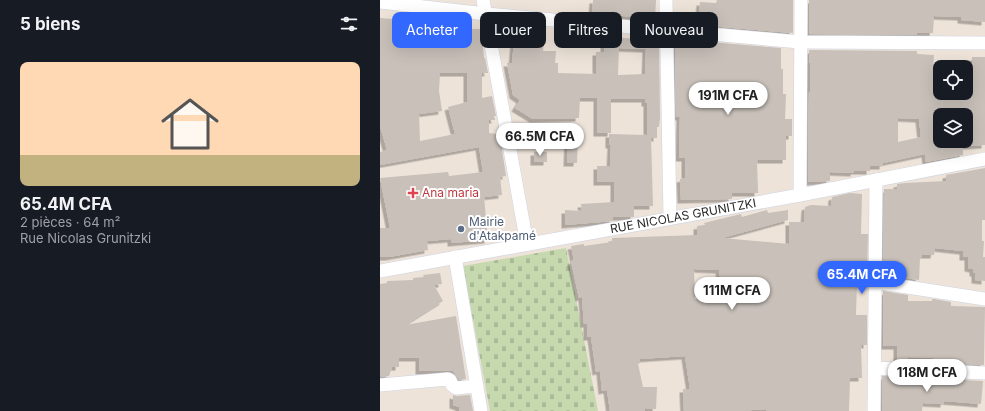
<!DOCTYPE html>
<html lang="fr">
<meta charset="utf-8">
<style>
:root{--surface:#171b24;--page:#20242c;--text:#f1f3f6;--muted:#9ea1a6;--line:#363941;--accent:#3368ff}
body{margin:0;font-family:Inter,sans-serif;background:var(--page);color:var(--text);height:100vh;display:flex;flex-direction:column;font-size:15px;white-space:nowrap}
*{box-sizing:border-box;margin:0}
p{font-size:13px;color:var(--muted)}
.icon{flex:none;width:22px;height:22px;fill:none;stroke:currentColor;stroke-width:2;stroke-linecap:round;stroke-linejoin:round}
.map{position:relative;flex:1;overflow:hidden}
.details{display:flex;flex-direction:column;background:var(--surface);width:380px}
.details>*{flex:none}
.top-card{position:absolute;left:12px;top:12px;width:380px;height:36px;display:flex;gap:8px}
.controls{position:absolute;left:553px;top:60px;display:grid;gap:8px}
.controls a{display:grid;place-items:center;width:40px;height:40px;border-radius:8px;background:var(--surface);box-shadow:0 4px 16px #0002;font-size:20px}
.price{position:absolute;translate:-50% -34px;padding:0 9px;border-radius:14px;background:#fff;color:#222;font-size:13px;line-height:26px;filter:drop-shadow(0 1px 2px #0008)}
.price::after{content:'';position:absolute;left:50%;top:24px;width:12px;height:9px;margin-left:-6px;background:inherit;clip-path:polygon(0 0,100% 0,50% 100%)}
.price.current{background:var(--accent);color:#fff}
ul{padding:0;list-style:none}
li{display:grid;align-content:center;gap:8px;height:212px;padding:0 20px}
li+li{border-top:1px solid var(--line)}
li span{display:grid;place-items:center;height:124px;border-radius:8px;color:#555}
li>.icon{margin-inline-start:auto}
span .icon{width:72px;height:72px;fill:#fffc;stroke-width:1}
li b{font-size:17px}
h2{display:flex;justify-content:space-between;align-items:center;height:48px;padding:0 20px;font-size:17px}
.tag{padding:0 14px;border-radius:8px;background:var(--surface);box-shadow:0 4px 16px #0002;font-size:14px;line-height:36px}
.tag.current{background:var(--accent);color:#fff}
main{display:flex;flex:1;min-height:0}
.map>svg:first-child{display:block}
.cemetery{fill:url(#cemetery-stones)}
.building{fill:#c8c0b9;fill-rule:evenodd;filter:url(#shadow)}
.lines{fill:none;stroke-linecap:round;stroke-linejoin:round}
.minor-casing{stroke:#ced3e3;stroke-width:14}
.minor{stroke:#fff;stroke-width:13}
.health-dot{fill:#e0444e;stroke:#fff;stroke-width:1.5}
.service-dot{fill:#5c6f8a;stroke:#fff;stroke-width:1.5}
.labels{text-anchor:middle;stroke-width:4;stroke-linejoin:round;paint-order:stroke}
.health-label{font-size:12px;fill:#be3a42;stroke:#fff;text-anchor:start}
.street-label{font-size:12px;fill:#292929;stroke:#fff}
.service-label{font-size:12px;fill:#4e5e75;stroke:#fff;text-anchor:start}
</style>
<main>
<section class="details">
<h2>5 biens<svg class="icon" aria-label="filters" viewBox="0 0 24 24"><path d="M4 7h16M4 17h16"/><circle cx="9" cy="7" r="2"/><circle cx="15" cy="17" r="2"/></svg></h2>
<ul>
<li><span style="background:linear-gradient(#ffd9b3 75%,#c2b280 0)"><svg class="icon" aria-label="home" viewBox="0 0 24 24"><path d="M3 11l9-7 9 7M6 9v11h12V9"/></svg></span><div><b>65.4M CFA</b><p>2 pièces · 64 m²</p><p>Rue Nicolas Grunitzki</p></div></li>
</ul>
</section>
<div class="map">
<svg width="605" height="411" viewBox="0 0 605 411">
<defs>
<pattern id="cemetery-stones" width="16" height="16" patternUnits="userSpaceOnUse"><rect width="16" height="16" fill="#c6d8ae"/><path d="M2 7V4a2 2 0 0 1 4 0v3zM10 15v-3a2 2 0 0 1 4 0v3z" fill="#aab996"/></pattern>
<filter id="shadow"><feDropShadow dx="-3.5" dy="3.5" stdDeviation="0" flood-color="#0004"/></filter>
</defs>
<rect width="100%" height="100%" fill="#ede3d9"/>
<!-- cemetery -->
<path class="cemetery" d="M 186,248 L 218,411 L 110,411 L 83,266 Z"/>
<!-- building -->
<path class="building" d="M 213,0 L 276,0 L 275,19 L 212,13 Z
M 337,0 L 413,0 L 413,33 L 318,25 L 320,2 L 336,3 Z
M 429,0 L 605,0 L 605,22 L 581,20 L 581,17 L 554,16 L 553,33 L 537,33 L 537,35 L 429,34 Z
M 0,18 L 38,21 L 38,18 L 62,19 L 62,23 L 91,26 L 91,29 L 100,29 L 103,47 L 104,58 L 105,58 L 108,73 L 102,73 L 102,98 L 112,96 L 116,116 L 114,116 L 115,120 L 109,120 L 109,133 L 117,134 L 119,143 L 121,143 L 126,176 L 120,177 L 122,195 L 104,197 L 108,240 L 71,243 L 71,239 L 47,241 L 48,250 L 9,257 L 0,257 L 0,228 L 10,228 L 0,178 L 68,172 L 69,176 L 103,172 L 99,147 L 0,165 L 0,152 L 7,150 L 0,126 ZM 60,73 L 87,73 L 87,102 L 68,107 L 75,134 L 40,141 L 39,114 L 62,111 L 59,91 Z
M 224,37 L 279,40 L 280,118 L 279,127 L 277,127 L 277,138 L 271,138 L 273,206 L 254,206 L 254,217 L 233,217 L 233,221 L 185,225 L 185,210 L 202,211 L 201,204 L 234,202 L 234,182 L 217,182 L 217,166 L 230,166 L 231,145 L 229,145 L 229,134 L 267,135 L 267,103 L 265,103 L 265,99 L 231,99 L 231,133 L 217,133 L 217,98 L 200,98 L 199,118 L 153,119 L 135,108 L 140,100 L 133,95 L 127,63 L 132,63 L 134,41 L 164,42 L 163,51 L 176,51 L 175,63 L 178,63 L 178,73 L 216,74 L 216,52 L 224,52 ZM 239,48 L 266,49 L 265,74 L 238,75 Z
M 295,39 L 401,48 L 401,69 L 403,69 L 403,94 L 406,94 L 405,119 L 412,119 L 412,136 L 406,136 L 406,160 L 377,160 L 378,193 L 352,193 L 352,199 L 301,200 L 300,179 L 305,178 L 305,158 L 299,158 L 300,117 L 296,117 Z
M 429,50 L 537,51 L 537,54 L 554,55 L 553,68 L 560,68 L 560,93 L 586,93 L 586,69 L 592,70 L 592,57 L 605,57 L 605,145 L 586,146 L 586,115 L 555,114 L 557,137 L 559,137 L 559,141 L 583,141 L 583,155 L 546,162 L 545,154 L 503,163 L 503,166 L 490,166 L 490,171 L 474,171 L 474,173 L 450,172 L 450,181 L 428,182 L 429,92 L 430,92 L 430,63 L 429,63 ZM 518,118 L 539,119 L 541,137 L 518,142 Z
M 188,139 L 198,140 L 197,163 L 187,163 Z
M 154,152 L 167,152 L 167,162 L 154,162 Z
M 605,168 L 605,220 L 602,220 L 602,241 L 604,241 L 603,257 L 605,257 L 605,281 L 595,280 L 595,273 L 593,273 L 593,269 L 588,268 L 588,257 L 583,257 L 583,251 L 555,248 L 554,255 L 542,255 L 542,258 L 540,258 L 539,280 L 503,275 L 504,189 L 517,189 L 517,184 L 525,183 L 566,181 L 566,175 Z
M 470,193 L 482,194 L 481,234 L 488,234 L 487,278 L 481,277 L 481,282 L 477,282 L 476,315 L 487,315 L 487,345 L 481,345 L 482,378 L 470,378 L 469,411 L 386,411 L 386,409 L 358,411 L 304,411 L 303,389 L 310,389 L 305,356 L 260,359 L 260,363 L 258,364 L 263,387 L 277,387 L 276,409 L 264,408 L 265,411 L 230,411 L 227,390 L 222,391 L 220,371 L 216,372 L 211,337 L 207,337 L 207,324 L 204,324 L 202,297 L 199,298 L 191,261 L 194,260 L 191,246 L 204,244 L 204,246 L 232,242 L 232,238 L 317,235 L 317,226 L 325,225 L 324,223 L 361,214 L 362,217 L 387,210 L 388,213 L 408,210 L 408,220 L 342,238 L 409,244 L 409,222 L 424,222 L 425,207 L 431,205 L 451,206 L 452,197 ZM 314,269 L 339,270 L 343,297 L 315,299 Z
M 60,273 L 62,284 L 54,285 L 63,301 L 25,325 L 76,316 L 86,379 L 79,380 L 73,371 L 39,371 L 39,358 L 19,358 L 19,367 L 12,367 L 9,376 L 0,377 L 0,284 L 7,283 L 7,281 L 33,280 L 33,278 L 44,277 L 43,275 Z
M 503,291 L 528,295 L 528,301 L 552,301 L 552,299 L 554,299 L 571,302 L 571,306 L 605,307 L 604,365 L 553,363 L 553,358 L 528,357 L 528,362 L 517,361 L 517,346 L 503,346 Z
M 502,376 L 603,381 L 601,404 L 564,401 L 564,404 L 543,403 L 542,411 L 502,411 Z
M 73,395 L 77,396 L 90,395 L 93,411 L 79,411 L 79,407 L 73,405 Z"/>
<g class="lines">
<!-- minor casing -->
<g class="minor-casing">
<g id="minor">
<path d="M 103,0 L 147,244"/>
<path d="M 286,0 L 290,218"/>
<path d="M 0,2 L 106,14 L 420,42 L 605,43"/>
<path d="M 420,195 L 421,0"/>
<path d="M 75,257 L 101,411"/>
<path id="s1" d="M 0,271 L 420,195 L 605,159"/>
<path d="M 495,282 L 605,299"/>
<path d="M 494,368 L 605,373"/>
<path d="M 0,385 L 68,379 L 70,380 L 72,385 L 76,388 L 97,386"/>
<path d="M 494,411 L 496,180"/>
</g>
</g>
<!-- minor -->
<use href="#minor" class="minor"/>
</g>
<!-- markers -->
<path class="health-dot" d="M31 187h4v4h4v4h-4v4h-4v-4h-4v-4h4z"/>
<circle class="service-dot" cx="81" cy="229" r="4"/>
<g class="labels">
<!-- health labels -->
<g class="health-label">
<text x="42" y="197">Ana maria</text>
</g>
<!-- street labels -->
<g class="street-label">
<text dy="4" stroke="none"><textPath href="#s1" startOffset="308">RUE NICOLAS GRUNITZKI</textPath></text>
</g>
<!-- service labels -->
<g class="service-label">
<text x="89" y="226">Mairie<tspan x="89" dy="14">d'Atakpamé</tspan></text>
</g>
</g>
</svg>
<div class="controls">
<a><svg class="icon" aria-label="locate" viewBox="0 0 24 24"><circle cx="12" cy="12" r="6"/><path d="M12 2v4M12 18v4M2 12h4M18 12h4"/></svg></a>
<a><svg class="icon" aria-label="layers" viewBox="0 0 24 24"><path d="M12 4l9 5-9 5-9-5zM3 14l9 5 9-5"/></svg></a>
</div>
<b class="price" style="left:348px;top:116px">191M CFA</b>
<b class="price" style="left:160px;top:157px">66.5M CFA</b>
<b class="price current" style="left:482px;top:295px">65.4M CFA</b>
<b class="price" style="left:352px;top:311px">111M CFA</b>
<b class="price" style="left:547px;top:393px">118M CFA</b>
<div class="top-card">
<a class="tag current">Acheter</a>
<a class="tag">Louer</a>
<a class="tag">Filtres</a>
<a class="tag">Nouveau</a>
</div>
</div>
</main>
